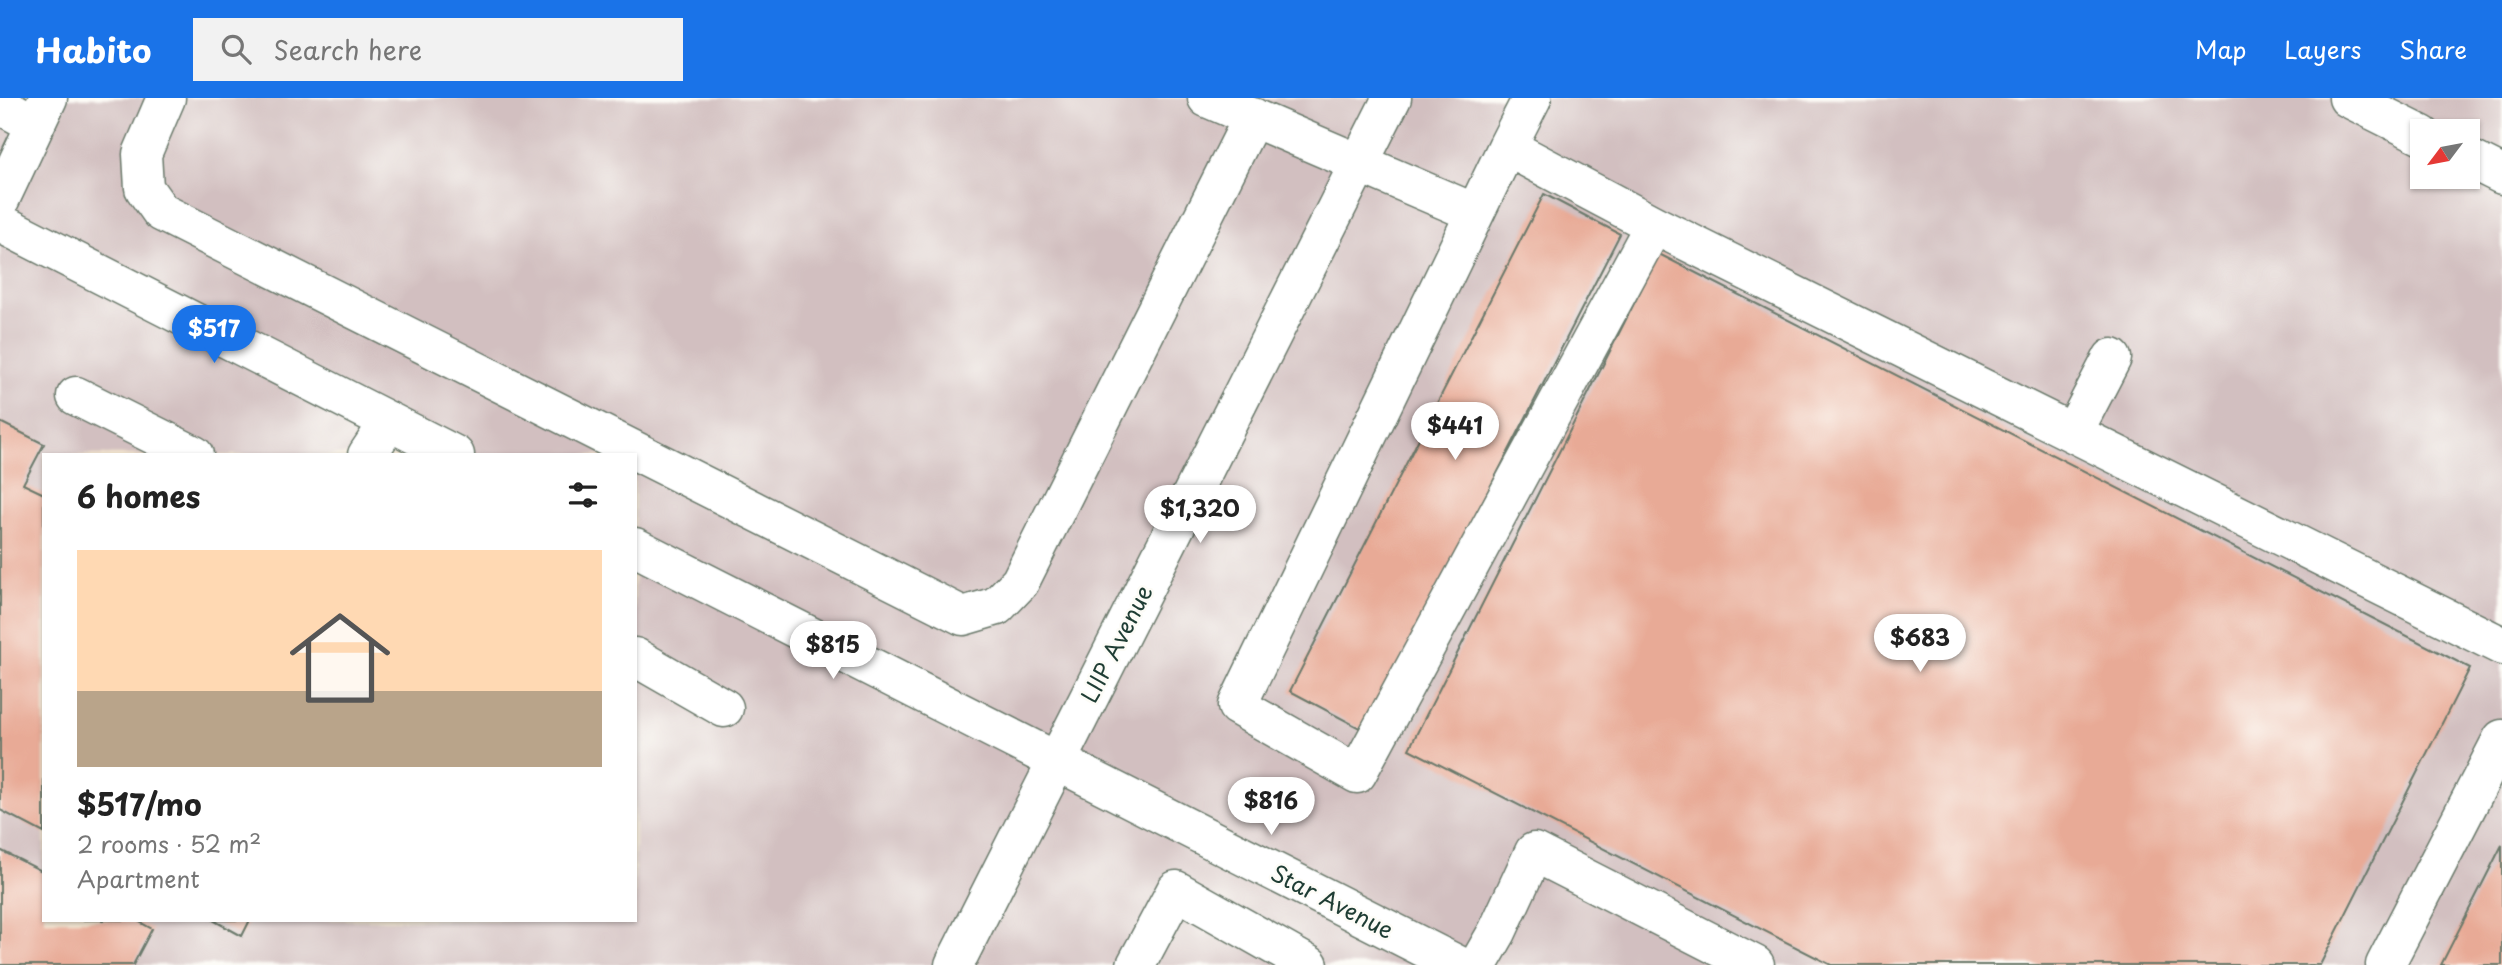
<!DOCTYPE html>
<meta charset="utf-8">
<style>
:root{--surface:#fff;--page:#f2f2f2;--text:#222;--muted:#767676;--accent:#1a73e8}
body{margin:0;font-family:"Playpen Sans",sans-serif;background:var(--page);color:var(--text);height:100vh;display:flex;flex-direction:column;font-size:26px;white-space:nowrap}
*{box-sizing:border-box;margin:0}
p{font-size:23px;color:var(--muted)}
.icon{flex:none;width:38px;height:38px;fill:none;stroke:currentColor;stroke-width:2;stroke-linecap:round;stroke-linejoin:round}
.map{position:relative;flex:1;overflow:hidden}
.sheet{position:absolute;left:42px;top:355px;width:595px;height:469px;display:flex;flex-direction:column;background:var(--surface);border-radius:0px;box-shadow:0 2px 5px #0004}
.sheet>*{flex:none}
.needle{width:46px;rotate:238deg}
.fabs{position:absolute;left:2410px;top:21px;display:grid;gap:14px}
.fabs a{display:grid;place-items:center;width:70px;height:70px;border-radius:0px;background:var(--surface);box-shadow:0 2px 5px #0004;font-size:35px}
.price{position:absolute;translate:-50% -60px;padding:0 16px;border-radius:24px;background:#fff;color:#222;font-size:23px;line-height:46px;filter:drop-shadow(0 2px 4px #0008)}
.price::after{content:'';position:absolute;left:50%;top:42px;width:21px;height:16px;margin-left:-10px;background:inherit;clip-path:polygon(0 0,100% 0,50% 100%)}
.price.active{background:var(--accent);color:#fff}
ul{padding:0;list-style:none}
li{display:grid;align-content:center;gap:14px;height:371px;padding:0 35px}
li span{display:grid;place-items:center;height:217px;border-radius:0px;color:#555}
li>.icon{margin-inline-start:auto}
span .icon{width:126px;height:126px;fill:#fffc;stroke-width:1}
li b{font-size:30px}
h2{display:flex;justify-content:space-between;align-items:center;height:84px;padding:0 35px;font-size:30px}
header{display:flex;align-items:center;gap:42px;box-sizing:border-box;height:98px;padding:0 35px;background:var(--accent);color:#fff}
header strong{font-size:33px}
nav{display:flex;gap:38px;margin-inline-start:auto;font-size:24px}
.search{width:490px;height:63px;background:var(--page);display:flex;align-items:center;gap:18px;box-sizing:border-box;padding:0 24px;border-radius:0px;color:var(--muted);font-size:26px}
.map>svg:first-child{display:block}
.industrial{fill:#d2bfc0;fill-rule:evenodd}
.building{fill:#e8aa96}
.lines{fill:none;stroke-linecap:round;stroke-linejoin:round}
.minor-casing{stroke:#6a796b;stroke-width:41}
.minor{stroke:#fff;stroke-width:38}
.labels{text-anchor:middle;stroke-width:5;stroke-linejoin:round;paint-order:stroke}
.street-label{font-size:23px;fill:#1f3d34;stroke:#fdfcf7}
</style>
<header>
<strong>Habito</strong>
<div class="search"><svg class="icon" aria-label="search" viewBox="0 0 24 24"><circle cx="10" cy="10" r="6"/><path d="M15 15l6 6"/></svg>Search here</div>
<nav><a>Map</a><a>Layers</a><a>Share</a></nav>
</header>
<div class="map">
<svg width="2502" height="867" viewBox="0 0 2502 867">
<rect width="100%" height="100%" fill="#fdfcf7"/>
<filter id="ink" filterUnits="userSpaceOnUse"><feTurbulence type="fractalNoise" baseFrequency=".0143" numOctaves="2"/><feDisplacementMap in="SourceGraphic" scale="14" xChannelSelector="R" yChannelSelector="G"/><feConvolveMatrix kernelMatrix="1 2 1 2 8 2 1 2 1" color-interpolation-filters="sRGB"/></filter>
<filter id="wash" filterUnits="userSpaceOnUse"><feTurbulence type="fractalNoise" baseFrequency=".00686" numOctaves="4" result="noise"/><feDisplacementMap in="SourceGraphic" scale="28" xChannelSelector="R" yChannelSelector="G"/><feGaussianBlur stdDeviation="1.57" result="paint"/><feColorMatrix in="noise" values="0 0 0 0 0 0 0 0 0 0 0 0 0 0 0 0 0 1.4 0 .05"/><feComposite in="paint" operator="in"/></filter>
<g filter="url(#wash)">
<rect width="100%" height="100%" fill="#f6e8d2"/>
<!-- industrial -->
<path class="industrial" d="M 0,0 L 2502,0 L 2502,867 L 0,867 ZM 2422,33 L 2468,33 L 2468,79 L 2422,79 ZM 44,357 L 635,357 L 635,822 L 44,822 Z"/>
<g id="blocks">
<!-- building -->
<path class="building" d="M 1544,96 L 1620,136 L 1365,633 L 1290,593 Z
M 1659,156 L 2470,570 L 2320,867 L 1831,867 L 1409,651 Z
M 0,324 L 44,346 L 23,386 L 44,396 L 44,735 L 0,712 Z
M 2502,747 L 2502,867 L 2441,867 Z
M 0,752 L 44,774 L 44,822 L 136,822 L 152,831 L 133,867 L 0,867 Z
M 213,822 L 250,822 L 242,838 Z"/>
</g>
</g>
<g filter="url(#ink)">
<use href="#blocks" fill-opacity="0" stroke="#6a796b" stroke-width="2"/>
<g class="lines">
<!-- minor casing -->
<g class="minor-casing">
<path id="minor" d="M 166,0 L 142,56 L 144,90 L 161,114 L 963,518 L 997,508 L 1020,484 L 1253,19
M 1207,0 L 1475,115
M 1532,0 L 1507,49 L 1654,127 L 2502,548
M 2348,0 L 2422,37
M 0,7 L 35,26
M 1507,49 L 1237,608 L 1357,676 L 1654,127
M 2468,60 L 2502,77
M 0,102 L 48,0
M 0,125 L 455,357
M 76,298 L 194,357
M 2074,333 L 2112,260
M 367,357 L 389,324
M 635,449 L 1458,867
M 635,559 L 724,610
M 954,867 L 1392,0
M 1136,867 L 1176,792 L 1309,867
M 1478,867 L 1497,834 L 1534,754 L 1755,867
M 2385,867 L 2502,641"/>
</g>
<!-- minor -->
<use href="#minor" class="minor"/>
</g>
</g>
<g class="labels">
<!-- street labels -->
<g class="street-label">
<text transform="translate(1117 546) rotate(-63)" y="8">LIIP Avenue</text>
<text transform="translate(1332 804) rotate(27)" y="8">Star Avenue</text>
</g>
</g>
</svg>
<div class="fabs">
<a><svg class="needle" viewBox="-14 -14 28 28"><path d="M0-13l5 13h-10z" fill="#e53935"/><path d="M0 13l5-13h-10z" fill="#767676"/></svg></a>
</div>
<b class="price active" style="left:214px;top:267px">$517</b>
<b class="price" style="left:1455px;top:364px">$441</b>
<b class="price" style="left:1200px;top:447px">$1,320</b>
<b class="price" style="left:1920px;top:576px">$683</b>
<b class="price" style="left:833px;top:583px">$815</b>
<b class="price" style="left:1271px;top:739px">$816</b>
<section class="sheet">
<h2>6 homes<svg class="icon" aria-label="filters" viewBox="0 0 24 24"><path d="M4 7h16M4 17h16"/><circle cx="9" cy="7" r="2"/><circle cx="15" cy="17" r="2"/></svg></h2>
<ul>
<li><span style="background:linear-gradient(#ffd9b3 65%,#b9a48a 0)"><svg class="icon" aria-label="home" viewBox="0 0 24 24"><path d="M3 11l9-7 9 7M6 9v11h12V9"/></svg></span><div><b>$517/mo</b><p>2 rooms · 52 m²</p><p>Apartment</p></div></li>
</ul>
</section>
</div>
